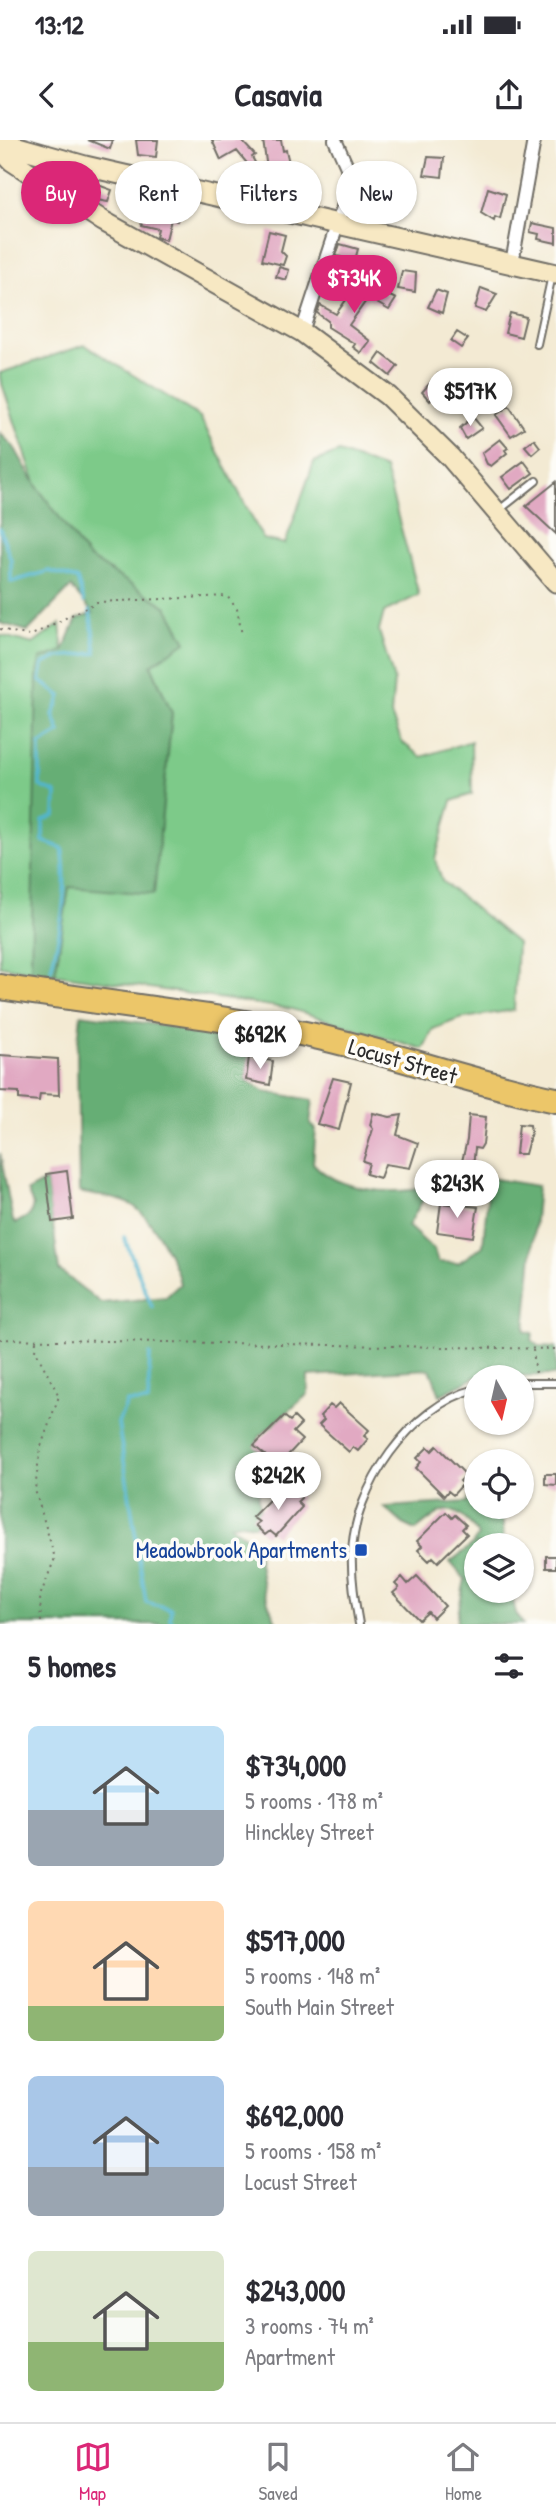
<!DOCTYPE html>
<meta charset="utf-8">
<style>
:root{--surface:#fff;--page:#f7f7f7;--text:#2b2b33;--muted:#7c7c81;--line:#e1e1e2;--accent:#db2777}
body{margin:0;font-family:"Patrick Hand",sans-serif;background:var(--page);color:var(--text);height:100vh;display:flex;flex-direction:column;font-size:26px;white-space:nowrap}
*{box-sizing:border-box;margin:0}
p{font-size:23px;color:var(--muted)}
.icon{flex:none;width:38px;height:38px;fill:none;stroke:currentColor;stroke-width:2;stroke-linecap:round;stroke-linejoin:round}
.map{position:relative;height:1484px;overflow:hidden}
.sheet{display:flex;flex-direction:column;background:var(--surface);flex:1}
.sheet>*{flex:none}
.hud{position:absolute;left:21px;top:21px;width:514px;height:63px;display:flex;gap:14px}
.needle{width:46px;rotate:172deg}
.controls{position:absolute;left:464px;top:1225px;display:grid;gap:14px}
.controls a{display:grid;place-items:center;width:70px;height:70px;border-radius:50%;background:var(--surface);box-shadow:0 2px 5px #0004;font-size:35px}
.price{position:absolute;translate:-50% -60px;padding:0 16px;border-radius:24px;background:#fff;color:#222;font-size:23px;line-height:46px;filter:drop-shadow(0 2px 4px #0008)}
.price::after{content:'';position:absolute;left:50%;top:42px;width:21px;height:16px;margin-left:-10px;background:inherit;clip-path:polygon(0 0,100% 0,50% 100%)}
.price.on{background:var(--accent);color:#fff}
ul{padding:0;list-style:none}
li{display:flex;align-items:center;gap:21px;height:175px;padding:0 28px}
li span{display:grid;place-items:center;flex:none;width:196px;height:140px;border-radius:10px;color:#555}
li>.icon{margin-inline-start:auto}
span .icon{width:84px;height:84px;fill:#fffc;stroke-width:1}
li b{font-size:30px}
h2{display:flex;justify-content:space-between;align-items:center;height:84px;padding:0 28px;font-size:30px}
.tag{padding:0 24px;border-radius:32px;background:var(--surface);box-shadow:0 2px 5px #0004;font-size:24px;line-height:63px}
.tag.on{background:var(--accent);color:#fff}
.status{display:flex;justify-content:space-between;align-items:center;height:49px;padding:0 35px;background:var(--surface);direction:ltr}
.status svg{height:19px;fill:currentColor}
header{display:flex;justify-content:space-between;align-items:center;height:91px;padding:0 28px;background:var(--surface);font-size:32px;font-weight:700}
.menu{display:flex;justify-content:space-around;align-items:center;height:98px;border-top:2px solid var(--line);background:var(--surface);font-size:19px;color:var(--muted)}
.menu a{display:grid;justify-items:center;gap:4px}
.menu .on{color:var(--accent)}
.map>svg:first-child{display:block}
.green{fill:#7dca89;stroke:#547a5a;stroke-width:2}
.forest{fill:#66ae75;stroke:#486c50;stroke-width:2}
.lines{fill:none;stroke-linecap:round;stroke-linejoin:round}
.stream{stroke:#51b6d0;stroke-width:3.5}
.building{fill:#e1a9c2}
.lane-casing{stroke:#716e66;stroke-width:10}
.street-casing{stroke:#716e66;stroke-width:16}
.secondary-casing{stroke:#716e66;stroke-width:23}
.highway-casing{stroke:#716e66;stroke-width:28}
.path{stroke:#716e66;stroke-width:2;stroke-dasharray:2 5;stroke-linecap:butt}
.lane{stroke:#fff;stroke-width:6}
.street{stroke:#fff;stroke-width:12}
.secondary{stroke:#f7e8c3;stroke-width:19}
.highway{stroke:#ecc669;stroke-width:24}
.transit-dot{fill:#1a4fb4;stroke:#fdfcf7;stroke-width:2.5}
.labels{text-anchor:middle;stroke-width:7;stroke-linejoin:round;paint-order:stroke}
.street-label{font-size:23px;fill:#2b2b2b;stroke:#fdfcf7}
.transit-label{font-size:23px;fill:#164399;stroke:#fdfcf7;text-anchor:end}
</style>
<div class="status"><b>13:12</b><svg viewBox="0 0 49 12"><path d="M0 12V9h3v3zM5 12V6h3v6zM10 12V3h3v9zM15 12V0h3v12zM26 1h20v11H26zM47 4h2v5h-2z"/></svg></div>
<header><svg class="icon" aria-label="back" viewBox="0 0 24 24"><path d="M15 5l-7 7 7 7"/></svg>Casavia<svg class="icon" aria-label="share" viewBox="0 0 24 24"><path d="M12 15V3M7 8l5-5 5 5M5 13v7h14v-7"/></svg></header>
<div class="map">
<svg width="556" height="1484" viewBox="0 0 556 1484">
<rect width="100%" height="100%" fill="#fdfcf7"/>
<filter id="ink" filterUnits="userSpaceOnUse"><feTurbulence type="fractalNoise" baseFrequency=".0143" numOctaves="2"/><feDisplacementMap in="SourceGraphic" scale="14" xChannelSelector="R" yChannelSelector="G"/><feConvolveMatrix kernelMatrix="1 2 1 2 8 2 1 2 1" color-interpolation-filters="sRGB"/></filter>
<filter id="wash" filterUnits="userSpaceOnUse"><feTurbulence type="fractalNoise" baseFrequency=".00686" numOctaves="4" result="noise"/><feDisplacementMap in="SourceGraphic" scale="28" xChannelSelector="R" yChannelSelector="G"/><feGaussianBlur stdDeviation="1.57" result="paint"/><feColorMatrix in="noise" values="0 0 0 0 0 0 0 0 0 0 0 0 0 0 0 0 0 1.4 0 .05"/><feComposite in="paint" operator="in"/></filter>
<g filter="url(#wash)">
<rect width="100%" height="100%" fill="#f3ead3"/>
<!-- green -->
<path class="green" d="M 85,205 L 200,277 L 263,399 L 285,404 L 314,322 L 339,312 L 385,329 L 419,455 L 384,472 L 379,491 L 394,540 L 391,575 L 402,602 L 421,617 L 471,601 L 472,654 L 452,661 L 435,719 L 442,741 L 517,803 L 514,870 L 459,879 L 433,889 L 423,909 L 291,869 L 55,834 L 69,746 L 153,754 L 172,573 L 151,525 L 167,467 L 88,418 L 36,345 L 0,238 L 0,233 Z
M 60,484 L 63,511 L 41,519 L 31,831 L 0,826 L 0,495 L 33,504 Z"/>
<!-- forest -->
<path class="forest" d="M 0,293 L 14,307 L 36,345 L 88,417 L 167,467 L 186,502 L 151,525 L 172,573 L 154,754 L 69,747 L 55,834 L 31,831 L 37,534 L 40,519 L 63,511 L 77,479 L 93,473 L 71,447 L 28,491 L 0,483 Z
M 81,874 L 252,898 L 246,940 L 266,952 L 313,960 L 310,984 L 316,989 L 313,1023 C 338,1052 396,1056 431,1046 L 408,1086 L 434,1110 L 438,1122 L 458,1123 L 483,1106 L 489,1038 L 538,1046 L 525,1191 L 533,1193 L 532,1200 L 539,1206 L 556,1207 L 556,1235 L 476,1237 L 440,1255 L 430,1229 L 308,1236 L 308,1254 L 260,1296 L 255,1306 L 265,1315 L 253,1337 L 258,1347 L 260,1370 L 253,1377 L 259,1382 L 255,1385 L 241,1383 L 230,1385 L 256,1404 L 264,1453 L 277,1484 L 0,1484 L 0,1013 L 13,1081 L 16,1083 L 30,1075 L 33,1065 L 27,1051 L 47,1040 L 59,1130 L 101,1163 L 166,1157 L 180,1144 C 175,1121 153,1079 132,1065 C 120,1057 94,1056 79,1052 L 77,911 Z
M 476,1338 L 476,1367 L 502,1367 L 504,1405 L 476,1405 L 476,1451 L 511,1451 L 516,1473 L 523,1484 L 456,1484 L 465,1439 L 450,1422 L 472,1405 L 478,1396 C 474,1386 457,1367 444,1371 C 435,1374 424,1384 416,1390 L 403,1384 L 384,1367 L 467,1362 Z"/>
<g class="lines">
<!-- stream -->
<path class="stream" d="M 0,389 L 11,420 L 11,442 L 49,431 L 77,439 L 84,462
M 51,829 C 61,791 69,747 62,708 L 43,701 L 43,681 L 55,676 L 56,653 L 40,646 L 40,604 L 60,592 L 53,575 L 61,556 L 40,541 L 43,524 L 58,517 L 96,513 L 90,471
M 124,1097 L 152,1167
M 150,1214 L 148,1262 L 127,1262 L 118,1283 L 146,1462 L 171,1469 L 170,1479 L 176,1484"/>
</g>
<g id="blocks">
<!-- building -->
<path class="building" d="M 88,0 L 113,0 L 110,9 Z
M 136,0 L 158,0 L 156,17 L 138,15 Z
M 212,0 L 241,0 L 255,15 L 252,17 L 259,30 L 255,33 L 237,11 L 221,20 Z
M 263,0 L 281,0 L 283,11 L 286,10 L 289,23 L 285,39 L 273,36 L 280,45 L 259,40 L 263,24 L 267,29 Z
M 428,17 L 444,18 L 442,37 L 424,35 Z
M 82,39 L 112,50 L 108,62 L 92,59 L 79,50 Z
M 488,48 L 506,54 L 500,79 L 495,77 L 494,81 L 481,73 Z
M 397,58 L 401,71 L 378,77 L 375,64 Z
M 152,59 L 164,62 L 163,67 L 180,72 L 177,81 L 171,79 L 166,100 L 156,97 L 158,89 L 141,85 L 146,67 L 150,68 Z
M 532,83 L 556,88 L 556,103 L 538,99 L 539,94 L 530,92 Z
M 269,91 L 285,95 L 281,111 L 286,116 L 283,125 L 262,120 Z
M 340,104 L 358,109 L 354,124 L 340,120 L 341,117 L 336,116 Z
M 279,127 L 289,130 L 286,140 L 276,137 Z
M 402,131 L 416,133 L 415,152 L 398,149 Z
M 365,144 L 396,159 L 389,170 L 368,158 L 349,185 L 370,201 L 361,213 L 353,207 L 355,204 L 328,187 L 328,181 L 317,173 L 320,165 L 336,174 L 349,156 L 356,161 Z
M 481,148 L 497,154 L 486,172 L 475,168 Z
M 436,150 L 447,154 L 442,173 L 428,167 Z
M 510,173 L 526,177 L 521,197 L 505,193 Z
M 457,192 L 468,199 L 461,208 L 451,201 Z
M 381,213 L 398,226 L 390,236 L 374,223 Z
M 438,234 L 446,243 L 430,261 L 422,252 Z
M 509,266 L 524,288 L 511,296 L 496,275 Z
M 473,277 L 482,288 L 466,299 L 460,288 Z
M 500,299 L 508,308 L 505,310 L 507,313 L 491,326 L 487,324 L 482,313 Z
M 534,299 L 540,307 L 532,314 L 525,306 Z
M 524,321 L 533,333 L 511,349 L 502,337 Z
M 556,342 L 556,394 L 526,366 Z
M 0,915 L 58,919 L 59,955 L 40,954 L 39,961 L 19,959 L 19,952 L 0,951 Z
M 249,917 L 273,921 L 270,945 L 246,940 Z
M 333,938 L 351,942 L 339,990 L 317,984 Z
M 373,973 L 390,977 L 402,975 L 397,995 L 418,1003 L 410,1028 L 385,1024 L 380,1038 L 366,1034 L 369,1023 L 363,1021 L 373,989 L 370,985 Z
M 469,975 L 486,977 L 483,1004 L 480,1009 L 475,1008 L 472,1035 L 459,1034 L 467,1000 Z
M 519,984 L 530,985 L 531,992 L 525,1014 L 516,1014 Z
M 67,1031 L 73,1079 L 52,1082 L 46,1034 Z
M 441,1063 L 478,1067 L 473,1097 L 437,1092 Z
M 339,1263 L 369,1290 L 364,1296 L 368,1299 L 358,1311 L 353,1307 L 349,1312 L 319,1285 L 324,1280 L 320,1276 L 330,1265 L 334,1268 Z
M 284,1276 L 290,1281 L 294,1277 L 301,1284 L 293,1292 L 302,1300 L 276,1328 L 269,1323 L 254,1336 L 249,1331 L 265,1315 L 254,1306 Z
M 437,1306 L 466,1335 L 460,1341 L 463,1344 L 453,1355 L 448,1351 L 444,1356 L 416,1328 L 421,1322 L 417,1318 L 428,1307 L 432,1311 Z
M 545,1334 L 556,1334 L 556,1345 L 545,1344 Z
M 282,1347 L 287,1352 L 290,1348 L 301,1358 L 297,1362 L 302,1367 L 276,1396 L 270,1391 L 265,1395 L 255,1385 L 259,1382 L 252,1377 Z
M 446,1372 L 452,1378 L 455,1375 L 466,1385 L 462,1389 L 467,1394 L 438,1422 L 433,1417 L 429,1421 L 418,1410 L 422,1406 L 417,1401 Z
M 546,1416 L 556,1416 L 556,1428 L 546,1428 Z
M 417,1436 L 445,1466 L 433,1478 L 428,1472 L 419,1480 L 393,1453 L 399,1448 L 395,1444 L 402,1437 L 408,1444 Z"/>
</g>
</g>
<g filter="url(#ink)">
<use href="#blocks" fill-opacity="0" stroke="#716e66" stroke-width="2"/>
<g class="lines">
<!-- lane casing -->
<g class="lane-casing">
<path id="lane" d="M 537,204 L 552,135
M 498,371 L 536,341
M 522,1243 L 556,1243
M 359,1484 C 355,1461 351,1438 352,1415 C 353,1348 411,1265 476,1249"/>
</g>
<!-- street casing -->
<g class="street-casing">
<path id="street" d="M 512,123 L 534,0
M 302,192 L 349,49 L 347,27 L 335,0"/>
</g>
<!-- secondary casing -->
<g class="secondary-casing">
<path id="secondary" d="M 0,2 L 85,26 L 556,134
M 0,8 L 12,21 L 103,81 L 302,192 L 388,256 L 450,317 L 556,442"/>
</g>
<!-- highway casing -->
<g class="highway-casing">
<path id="highway" d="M 0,847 C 103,863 207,874 310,895 C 393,913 472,943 556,960"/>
</g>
<!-- path -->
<path class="path" d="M 0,489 L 30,496 L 97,462 L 227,456 L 237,469 L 242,495
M 0,1199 L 556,1209
M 36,1201 L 35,1210 L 59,1256 L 40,1309 L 35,1350 L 55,1418 L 40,1456 L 41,1484
M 533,1210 L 536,1235"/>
<!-- lane -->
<use href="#lane" class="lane"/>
<!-- street -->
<use href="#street" class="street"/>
<!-- secondary -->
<use href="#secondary" class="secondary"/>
<!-- highway -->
<use href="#highway" class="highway"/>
</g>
</g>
<!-- markers -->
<rect class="transit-dot" x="354" y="1403" width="14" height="14" rx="3.5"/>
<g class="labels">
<!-- street labels -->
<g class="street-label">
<text transform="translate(403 921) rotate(16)" y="8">Locust Street</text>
</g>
<!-- transit labels -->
<g class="transit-label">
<text x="347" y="1418">Meadowbrook Apartments</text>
</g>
</g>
</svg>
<div class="controls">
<a><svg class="needle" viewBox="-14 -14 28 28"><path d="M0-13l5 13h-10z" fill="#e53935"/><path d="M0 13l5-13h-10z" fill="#7c7c81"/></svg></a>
<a><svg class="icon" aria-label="locate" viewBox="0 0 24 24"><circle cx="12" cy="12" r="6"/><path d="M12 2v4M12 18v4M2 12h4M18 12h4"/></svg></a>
<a><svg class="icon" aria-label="layers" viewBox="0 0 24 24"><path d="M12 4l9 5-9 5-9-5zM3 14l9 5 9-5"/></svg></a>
</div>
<b class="price on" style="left:354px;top:175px">$734K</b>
<b class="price" style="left:470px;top:288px">$517K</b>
<b class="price" style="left:260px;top:931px">$692K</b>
<b class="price" style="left:457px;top:1080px">$243K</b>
<b class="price" style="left:278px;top:1372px">$242K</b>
<div class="hud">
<a class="tag on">Buy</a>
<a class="tag">Rent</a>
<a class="tag">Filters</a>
<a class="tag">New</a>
</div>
</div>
<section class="sheet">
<h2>5 homes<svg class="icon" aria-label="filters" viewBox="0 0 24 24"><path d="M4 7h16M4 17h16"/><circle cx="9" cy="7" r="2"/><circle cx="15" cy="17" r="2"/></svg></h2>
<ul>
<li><span style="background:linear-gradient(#bfe0f5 60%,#9aa5b1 0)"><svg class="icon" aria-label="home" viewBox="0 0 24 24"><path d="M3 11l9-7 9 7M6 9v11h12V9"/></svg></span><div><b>$734,000</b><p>5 rooms · 178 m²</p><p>Hinckley Street</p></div></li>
<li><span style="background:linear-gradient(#ffd9b3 75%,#8fb573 0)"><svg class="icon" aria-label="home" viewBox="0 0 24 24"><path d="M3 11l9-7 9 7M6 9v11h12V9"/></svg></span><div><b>$517,000</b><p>5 rooms · 148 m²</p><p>South Main Street</p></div></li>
<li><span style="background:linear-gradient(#a9c7e8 65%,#9aa5b1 0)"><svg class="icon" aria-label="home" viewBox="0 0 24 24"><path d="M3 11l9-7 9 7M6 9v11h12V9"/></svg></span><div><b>$692,000</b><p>5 rooms · 158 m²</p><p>Locust Street</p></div></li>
<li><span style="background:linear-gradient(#dfe7d0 65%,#8fb573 0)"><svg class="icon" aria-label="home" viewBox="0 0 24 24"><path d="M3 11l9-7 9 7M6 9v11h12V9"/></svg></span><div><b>$243,000</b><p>3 rooms · 74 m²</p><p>Apartment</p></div></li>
</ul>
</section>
<nav class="menu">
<a class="on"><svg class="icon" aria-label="map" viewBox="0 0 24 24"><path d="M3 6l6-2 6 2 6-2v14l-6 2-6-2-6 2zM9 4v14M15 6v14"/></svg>Map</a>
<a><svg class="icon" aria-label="saved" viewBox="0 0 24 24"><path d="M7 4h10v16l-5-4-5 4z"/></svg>Saved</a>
<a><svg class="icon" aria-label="home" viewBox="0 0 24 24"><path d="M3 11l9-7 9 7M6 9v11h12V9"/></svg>Home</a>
</nav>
